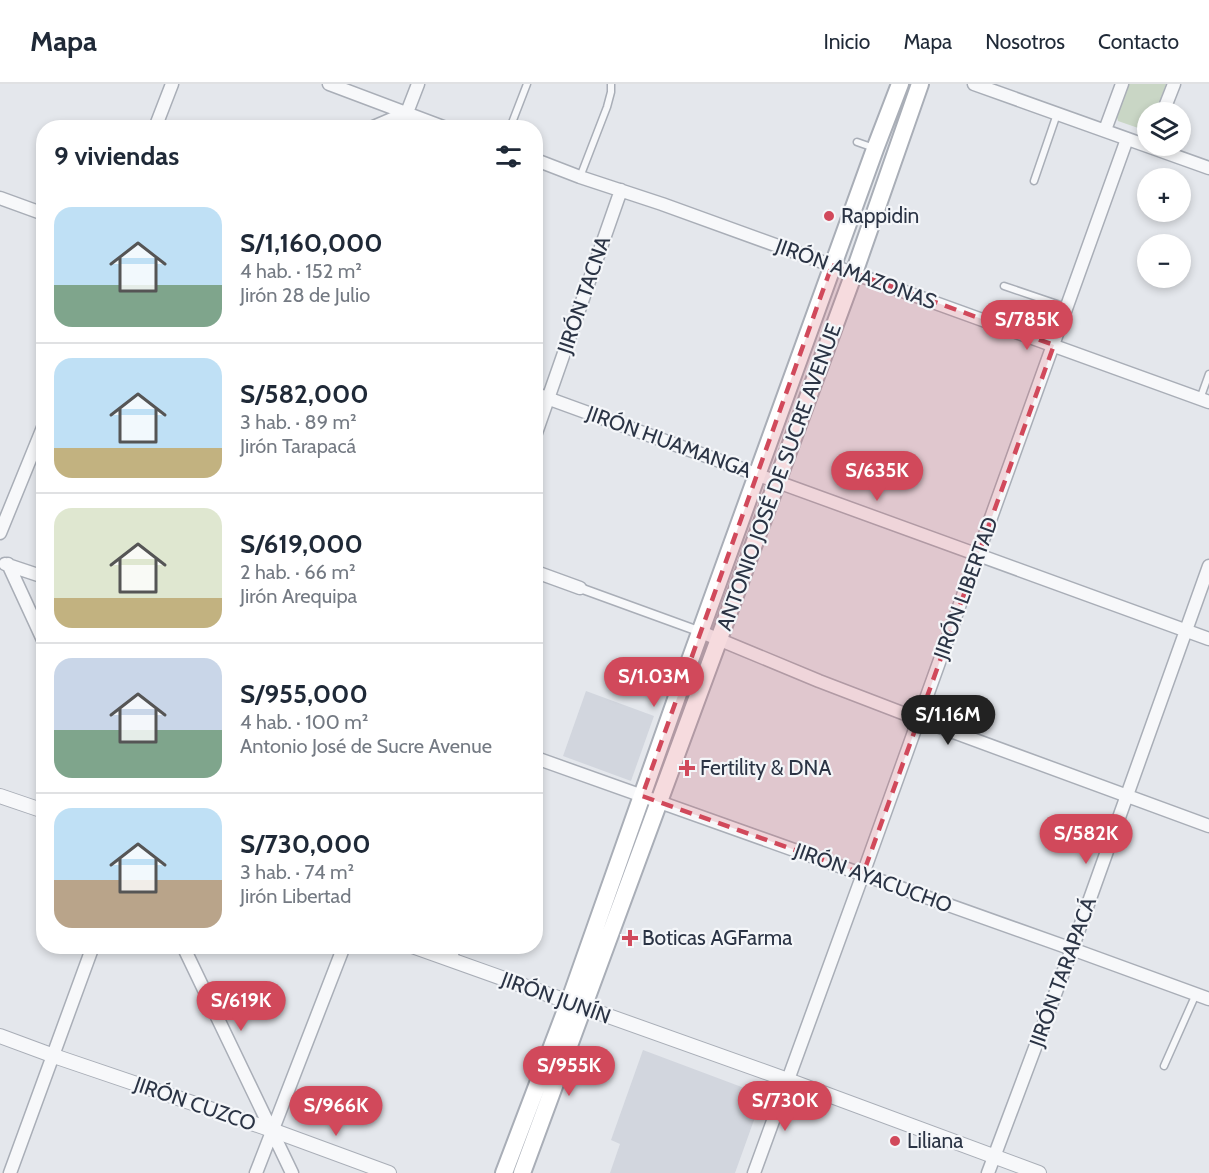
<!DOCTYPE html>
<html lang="es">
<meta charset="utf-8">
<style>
:root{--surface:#fff;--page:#f6f6f7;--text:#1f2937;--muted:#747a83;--line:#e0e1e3;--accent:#d1495b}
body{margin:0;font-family:Cabin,sans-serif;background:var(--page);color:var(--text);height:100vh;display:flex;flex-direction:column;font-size:22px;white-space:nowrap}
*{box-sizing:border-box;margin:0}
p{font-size:20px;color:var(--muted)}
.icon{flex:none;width:33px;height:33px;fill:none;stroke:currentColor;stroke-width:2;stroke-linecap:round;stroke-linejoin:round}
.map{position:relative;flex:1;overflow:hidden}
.drawer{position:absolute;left:36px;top:36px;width:507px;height:834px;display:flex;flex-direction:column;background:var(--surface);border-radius:24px;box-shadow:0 3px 9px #0003}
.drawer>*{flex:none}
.buttons{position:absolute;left:1137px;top:18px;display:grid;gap:12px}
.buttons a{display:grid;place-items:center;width:54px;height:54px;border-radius:50%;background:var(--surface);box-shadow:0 3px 9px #0003;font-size:30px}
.price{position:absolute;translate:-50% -51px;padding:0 14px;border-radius:21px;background:var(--accent);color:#fff;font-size:20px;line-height:39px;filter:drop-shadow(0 2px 3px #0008)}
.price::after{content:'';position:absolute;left:50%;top:36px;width:18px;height:14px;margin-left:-9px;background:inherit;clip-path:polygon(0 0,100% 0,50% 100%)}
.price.selected{background:#222;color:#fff}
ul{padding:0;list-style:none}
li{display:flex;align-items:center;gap:18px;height:150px;padding:0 18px}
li+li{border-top:2px solid var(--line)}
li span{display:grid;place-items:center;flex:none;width:168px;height:120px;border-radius:18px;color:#555}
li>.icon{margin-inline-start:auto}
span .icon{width:72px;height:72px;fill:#fffc;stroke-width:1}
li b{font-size:26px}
h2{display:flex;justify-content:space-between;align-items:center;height:72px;padding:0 18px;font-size:26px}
header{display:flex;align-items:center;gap:36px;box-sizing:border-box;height:84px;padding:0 30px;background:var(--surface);border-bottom:2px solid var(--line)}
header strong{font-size:28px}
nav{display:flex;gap:33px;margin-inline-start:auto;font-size:21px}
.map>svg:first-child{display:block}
.built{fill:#d2d6de}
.green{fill:#c9d6c5}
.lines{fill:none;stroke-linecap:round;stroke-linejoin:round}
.service-casing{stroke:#a9aeb7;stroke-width:9}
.pedestrian-casing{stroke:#a9aeb7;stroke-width:11}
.minor-casing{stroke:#a9aeb7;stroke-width:15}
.tertiary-casing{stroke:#a9aeb7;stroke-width:16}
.secondary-casing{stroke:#a9aeb7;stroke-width:20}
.service{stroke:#f7f8fa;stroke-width:6}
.pedestrian{stroke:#f7f8fa;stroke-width:8}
.minor{stroke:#f7f8fa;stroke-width:12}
.tertiary{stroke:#f7f8fa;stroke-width:14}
.secondary{stroke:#fff;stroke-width:16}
.marked{fill:#d1495b;fill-opacity:0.2;stroke:#d1495b;stroke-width:4.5;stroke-dasharray:12 8;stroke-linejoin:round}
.poi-dot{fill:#d1495b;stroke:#f4f6f9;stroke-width:2}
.labels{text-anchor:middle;stroke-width:4.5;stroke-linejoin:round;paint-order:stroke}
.poi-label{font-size:21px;fill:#2b3445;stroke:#f4f6f9;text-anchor:start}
.street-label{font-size:21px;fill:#2b3445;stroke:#f4f6f9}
</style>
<header>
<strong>Mapa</strong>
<nav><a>Inicio</a><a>Mapa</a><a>Nosotros</a><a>Contacto</a></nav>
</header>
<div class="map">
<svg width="1209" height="1089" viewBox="0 0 1209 1089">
<rect width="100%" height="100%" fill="#e4e7ec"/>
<!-- built -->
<path class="built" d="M 586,607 L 654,632 L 631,697 L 563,672 Z
M 643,966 L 763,1011 L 735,1089 L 610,1089 L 620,1060 L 611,1056 Z"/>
<!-- green -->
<path class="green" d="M 1127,0 L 1166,0 L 1156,28 L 1148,28 L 1147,44 L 1144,46 L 1118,37 L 1116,30 Z"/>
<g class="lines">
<!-- service casing -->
<g class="service-casing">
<path id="service" d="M 510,44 L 527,0
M 857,58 L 874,64
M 580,93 L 607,23 L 611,8 L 611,0
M 1034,97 L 1057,30
M 1004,202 L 1066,223
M 1200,315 L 1209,290
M 453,876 L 458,862
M 1164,982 L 1196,910"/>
</g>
<!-- pedestrian casing -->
<g class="pedestrian-casing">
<path id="pedestrian" d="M 580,504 L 701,548"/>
</g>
<!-- minor casing -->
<g class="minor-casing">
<path id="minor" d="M 329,0 L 446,44
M 974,0 L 1209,84
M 1163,28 L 1174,0
M 155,44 L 172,0
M 371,44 L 406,29
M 401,44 L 418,0
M 1105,46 L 1122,0
M 536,76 L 580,93 L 662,120 L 1209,318
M 0,114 L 44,130
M 536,310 L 1209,555
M 536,349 L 621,106
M 0,449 L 44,341
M 5,480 L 44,493
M 8,480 L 44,558
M 536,488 L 580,504
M 701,548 L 819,597 L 918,635 L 1209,742
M 536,674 L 1072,865 L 1209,915
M 183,862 L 292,1089
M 10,1089 L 93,862
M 256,1089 L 344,862
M 754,1089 L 863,790 L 1127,55
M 988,1089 L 1072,865 L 1209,482"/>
</g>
<!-- tertiary casing -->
<g class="tertiary-casing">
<path id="tertiary" d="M 0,712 L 44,727
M 412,862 L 788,996 L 1039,1089
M 0,952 L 54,972 L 272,1046 L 389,1089"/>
</g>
<!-- secondary casing -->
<g class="secondary-casing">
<path id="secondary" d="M 504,1089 L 572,910 L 685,590 L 875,65 L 900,0
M 522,1089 L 854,189 L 920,0"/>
</g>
<!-- service -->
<use href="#service" class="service"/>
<!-- pedestrian -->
<use href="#pedestrian" class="pedestrian"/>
<!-- minor -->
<use href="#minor" class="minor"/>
<!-- tertiary -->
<use href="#tertiary" class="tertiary"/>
<!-- secondary -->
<use href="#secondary" class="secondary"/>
</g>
<!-- marked area -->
<path class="marked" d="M 832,181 L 1054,261 L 863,790 L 642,712 Z"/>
<!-- markers -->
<g class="poi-dot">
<circle cx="829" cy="132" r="6"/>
<path d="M684 675h6v6h6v6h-6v6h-6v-6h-6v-6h6z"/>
<path d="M627 845h6v6h6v6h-6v6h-6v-6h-6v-6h6z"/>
<circle cx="895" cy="1057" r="6"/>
</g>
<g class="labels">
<!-- poi labels -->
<g class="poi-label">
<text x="841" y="139">Rappidin</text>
<text x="700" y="691">Fertility &amp; DNA</text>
<text x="642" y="861">Boticas AGFarma</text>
<text x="907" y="1064">Liliana</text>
</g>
<!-- street labels -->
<g class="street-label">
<text transform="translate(856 190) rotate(20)" y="7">JIRÓN AMAZONAS</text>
<text transform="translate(584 211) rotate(-71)" y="7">JIRÓN TACNA</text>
<text transform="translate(669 358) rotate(20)" y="7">JIRÓN HUAMANGA</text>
<text transform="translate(779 393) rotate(-70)" y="7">ANTONIO JOSÉ DE SUCRE AVENUE</text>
<text transform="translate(966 504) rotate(-70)" y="7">JIRÓN LIBERTAD</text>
<text transform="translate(873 794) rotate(20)" y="7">JIRÓN AYACUCHO</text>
<text transform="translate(1063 888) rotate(-70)" y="7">JIRÓN TARAPACÁ</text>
<text transform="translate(556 914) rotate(20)" y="7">JIRÓN JUNÍN</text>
<text transform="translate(195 1020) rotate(19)" y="7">JIRÓN CUZCO</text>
</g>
</g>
</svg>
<div class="buttons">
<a><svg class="icon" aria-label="layers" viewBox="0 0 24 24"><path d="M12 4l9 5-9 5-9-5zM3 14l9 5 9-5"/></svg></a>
<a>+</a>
<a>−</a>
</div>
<b class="price" style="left:1027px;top:267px">S/785K</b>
<b class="price" style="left:877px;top:418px">S/635K</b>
<b class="price" style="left:654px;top:624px">S/1.03M</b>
<b class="price selected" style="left:948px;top:662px">S/1.16M</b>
<b class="price" style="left:1086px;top:781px">S/582K</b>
<b class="price" style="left:241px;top:948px">S/619K</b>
<b class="price" style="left:569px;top:1013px">S/955K</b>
<b class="price" style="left:785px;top:1048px">S/730K</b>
<b class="price" style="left:336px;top:1053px">S/966K</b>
<section class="drawer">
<h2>9 viviendas<svg class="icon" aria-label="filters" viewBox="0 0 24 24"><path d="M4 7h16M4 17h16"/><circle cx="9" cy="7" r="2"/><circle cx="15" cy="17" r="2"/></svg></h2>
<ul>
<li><span style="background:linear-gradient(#bfe0f5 65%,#7fa58c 0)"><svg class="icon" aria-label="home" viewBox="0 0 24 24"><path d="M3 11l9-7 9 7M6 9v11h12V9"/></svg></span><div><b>S/1,160,000</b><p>4 hab. · 152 m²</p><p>Jirón 28 de Julio</p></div></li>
<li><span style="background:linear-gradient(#bfe0f5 75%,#c2b280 0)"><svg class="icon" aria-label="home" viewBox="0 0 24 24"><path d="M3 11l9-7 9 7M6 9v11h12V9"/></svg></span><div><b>S/582,000</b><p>3 hab. · 89 m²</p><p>Jirón Tarapacá</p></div></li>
<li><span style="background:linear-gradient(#dfe7d0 75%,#c2b280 0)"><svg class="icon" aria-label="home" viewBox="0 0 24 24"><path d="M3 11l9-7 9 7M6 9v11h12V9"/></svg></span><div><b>S/619,000</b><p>2 hab. · 66 m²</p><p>Jirón Arequipa</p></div></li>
<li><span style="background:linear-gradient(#c9d6e8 60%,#7fa58c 0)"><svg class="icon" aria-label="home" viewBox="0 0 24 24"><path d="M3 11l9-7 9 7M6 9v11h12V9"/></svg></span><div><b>S/955,000</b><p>4 hab. · 100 m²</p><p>Antonio José de Sucre Avenue</p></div></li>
<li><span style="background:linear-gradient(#bfe0f5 60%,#b9a48a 0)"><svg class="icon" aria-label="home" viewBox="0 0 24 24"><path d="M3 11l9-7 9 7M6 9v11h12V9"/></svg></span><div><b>S/730,000</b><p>3 hab. · 74 m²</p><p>Jirón Libertad</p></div></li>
</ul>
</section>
</div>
